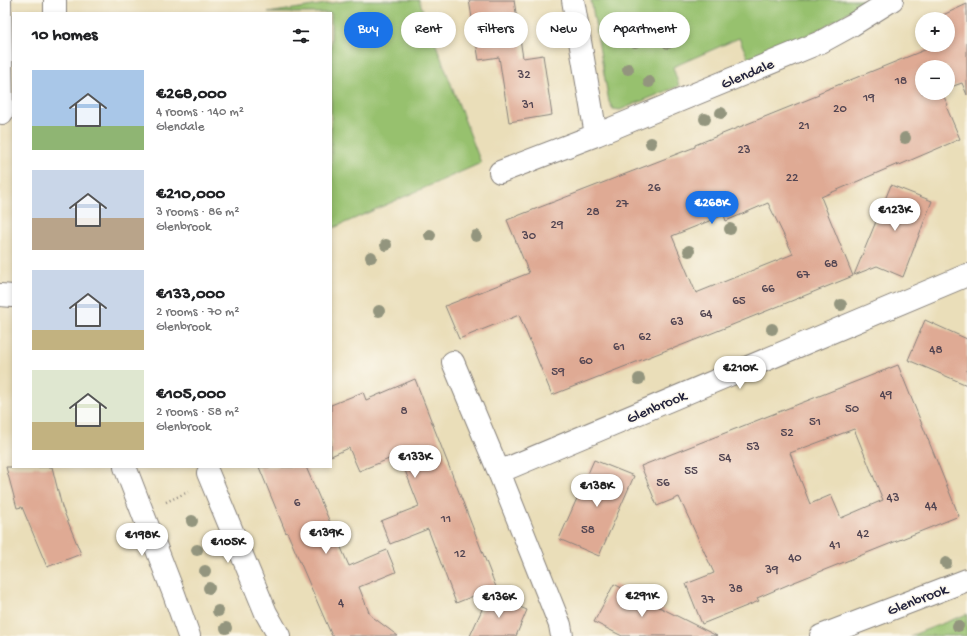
<!DOCTYPE html>
<meta charset="utf-8">
<style>
:root{--surface:#fff;--page:#f2f2f2;--text:#202124;--muted:#757577;--accent:#1a73e8}
body{margin:0;font-family:"Gochi Hand",sans-serif;background:var(--page);color:var(--text);height:100vh;display:flex;flex-direction:column;font-size:15px;white-space:nowrap}
*{box-sizing:border-box;margin:0}
p{font-size:13px;color:var(--muted)}
.icon{flex:none;width:22px;height:22px;fill:none;stroke:currentColor;stroke-width:2;stroke-linecap:round;stroke-linejoin:round}
.map{position:relative;flex:1;overflow:hidden}
.side{position:absolute;left:12px;top:12px;width:320px;height:456px;display:flex;flex-direction:column;background:var(--surface);border-radius:0px;box-shadow:0 2px 6px #0003}
.side>*{flex:none}
.banner{position:absolute;left:344px;top:12px;width:380px;height:36px;display:flex;gap:8px}
.fabs{position:absolute;left:915px;top:12px;display:grid;gap:8px}
.fabs a{display:grid;place-items:center;width:40px;height:40px;border-radius:50%;background:var(--surface);box-shadow:0 2px 6px #0003;font-size:20px}
.price{position:absolute;translate:-50% -34px;padding:0 9px;border-radius:14px;background:#fff;color:#222;font-size:13px;line-height:26px;filter:drop-shadow(0 1px 2px #0008)}
.price::after{content:'';position:absolute;left:50%;top:24px;width:12px;height:9px;margin-left:-6px;background:inherit;clip-path:polygon(0 0,100% 0,50% 100%)}
.price.active{background:var(--accent);color:#fff}
ul{padding:0;list-style:none}
li{display:flex;align-items:center;gap:12px;height:100px;padding:0 20px}
li span{display:grid;place-items:center;flex:none;width:112px;height:80px;border-radius:0px;color:#555}
li>.icon{margin-inline-start:auto}
span .icon{width:48px;height:48px;fill:#fffc;stroke-width:1}
li b{font-size:17px}
h2{display:flex;justify-content:space-between;align-items:center;height:48px;padding:0 20px;font-size:17px}
.pill{padding:0 14px;border-radius:18px;background:var(--surface);box-shadow:0 2px 6px #0003;font-size:14px;line-height:36px}
.pill.active{background:var(--accent);color:#fff}
.map>svg:first-child{display:block}
.green{fill:#97c16e;stroke:#5c7254}
.building{fill:#dfaa94;fill-rule:evenodd}
.lines{fill:none;stroke-linecap:round;stroke-linejoin:round}
.minor-casing{stroke:#86807a;stroke-width:24}
.path{stroke:#86807a;stroke-width:2.5;stroke-dasharray:1 3;stroke-linecap:butt}
.minor{stroke:#fff;stroke-width:22}
.tree{fill:#93957e}
.labels{text-anchor:middle;stroke-width:3;stroke-linejoin:round;paint-order:stroke}
.number-label{font-size:13px;fill:#514451}
.street-label{font-size:15px;fill:#22223b;stroke:#fbf7ec}
</style>
<div class="map">
<svg width="967" height="636" viewBox="0 0 967 636">
<rect width="100%" height="100%" fill="#fbf7ec"/>
<filter id="ink" filterUnits="userSpaceOnUse"><feTurbulence type="fractalNoise" baseFrequency=".025" numOctaves="2"/><feDisplacementMap in="SourceGraphic" scale="8" xChannelSelector="R" yChannelSelector="G"/><feConvolveMatrix kernelMatrix="1 2 1 2 8 2 1 2 1" color-interpolation-filters="sRGB"/></filter>
<filter id="wash" filterUnits="userSpaceOnUse"><feTurbulence type="fractalNoise" baseFrequency=".012" numOctaves="4" result="noise"/><feDisplacementMap in="SourceGraphic" scale="16" xChannelSelector="R" yChannelSelector="G"/><feGaussianBlur stdDeviation="0.9" result="paint"/><feColorMatrix in="noise" values="0 0 0 0 0 0 0 0 0 0 0 0 0 0 0 0 0 1.4 0 .05"/><feComposite in="paint" operator="in"/></filter>
<g filter="url(#wash)">
<rect width="100%" height="100%" fill="#eadeb9"/>
<!-- green -->
<path class="green" d="M 351,0 L 419,0 L 481,163 L 331,229 L 331,13 L 268,13 Z
M 591,0 L 863,0 C 833,28 786,44 748,58 L 739,38 L 673,67 L 679,86 L 620,110 L 613,109 L 609,102 Z
M 967,614 L 967,636 L 910,636 Z"/>
<g id="blocks">
<!-- building -->
<path class="building" d="M 469,0 L 514,0 L 523,58 L 543,55 L 552,115 L 509,122 L 499,57 L 479,60 Z
M 967,4 L 967,95 L 962,83 L 948,88 L 948,67 L 922,67 L 922,93 L 942,93 L 948,105 L 946,106 L 960,139 L 897,166 L 898,164 L 821,197 L 853,276 L 700,338 L 672,349 L 672,348 L 552,395 L 519,315 L 459,339 L 445,306 L 529,273 L 507,220 L 695,147 L 695,145 L 819,95 L 818,93 L 937,45 L 948,45 L 948,19 L 934,19 ZM 768,203 L 793,254 L 696,293 L 672,236 L 724,215 L 726,221 Z
M 891,185 L 932,201 L 903,277 L 877,266 L 854,275 Z
M 925,320 L 967,339 L 967,385 L 908,360 Z
M 898,365 L 959,516 L 792,583 L 757,598 L 759,601 L 702,624 L 686,584 L 714,573 L 679,497 L 657,506 L 641,466 ZM 854,429 L 883,500 L 841,518 L 831,495 L 810,504 L 790,453 Z
M 415,379 L 496,587 L 456,603 L 428,529 L 390,544 L 381,521 L 419,506 L 399,455 L 359,471 L 349,448 L 331,456 L 331,405 L 363,392 L 366,400 Z
M 594,460 L 634,476 L 599,556 L 559,539 Z
M 6,467 L 52,467 L 62,507 L 81,554 L 47,567 L 22,507 L 17,508 Z
M 259,467 L 306,467 L 349,566 L 387,550 L 396,572 L 359,587 L 370,615 L 398,636 L 332,636 L 287,532 L 286,533 Z
M 614,584 L 651,603 L 717,636 L 622,636 L 594,622 Z
M 489,594 L 527,610 L 516,636 L 470,636 Z"/>
</g>
</g>
<g filter="url(#ink)">
<use href="#blocks" fill-opacity="0" stroke="#86807a" stroke-width="1"/>
<g class="lines">
<!-- minor casing -->
<g class="minor-casing">
<path id="minor" d="M 0,0 L 2,113
M 55,0 L 55,13
M 573,0 L 596,135
M 500,172 L 596,135 L 821,42 L 852,25 L 892,0
M 0,295 L 13,296
M 453,362 L 499,472 L 560,625 L 562,636
M 125,467 L 174,594 L 189,636
M 499,472 L 967,275
M 208,473 L 266,613 L 279,636
M 821,636 L 967,580"/>
</g>
<!-- path -->
<path class="path" d="M 166,502 L 188,492"/>
<!-- minor -->
<use href="#minor" class="minor"/>
</g>
<!-- trees -->
<g class="tree">
<circle cx="665" cy="20" r="6"/>
<circle cx="635" cy="42" r="6"/>
<circle cx="668" cy="43" r="6"/>
<circle cx="628" cy="69" r="6"/>
<circle cx="649" cy="82" r="6"/>
<circle cx="721" cy="113" r="6"/>
<circle cx="705" cy="119" r="6"/>
<circle cx="905" cy="138" r="6"/>
<circle cx="651" cy="143" r="6"/>
<circle cx="730" cy="229" r="6"/>
<circle cx="430" cy="235" r="6"/>
<circle cx="476" cy="236" r="6"/>
<circle cx="386" cy="245" r="6"/>
<circle cx="689" cy="251" r="6"/>
<circle cx="371" cy="257" r="6"/>
<circle cx="841" cy="305" r="6"/>
<circle cx="379" cy="311" r="6"/>
<circle cx="772" cy="329" r="6"/>
<circle cx="639" cy="379" r="6"/>
<circle cx="192" cy="521" r="6"/>
<circle cx="197" cy="550" r="6"/>
<circle cx="946" cy="563" r="6"/>
<circle cx="205" cy="571" r="6"/>
<circle cx="209" cy="588" r="6"/>
<circle cx="218" cy="611" r="6"/>
<circle cx="958" cy="626" r="6"/>
<circle cx="226" cy="628" r="6"/>
</g>
</g>
<g class="labels">
<!-- number labels -->
<g class="number-label">
<text x="524" y="78">32</text>
<text x="901" y="84">18</text>
<text x="869" y="101">19</text>
<text x="528" y="108">31</text>
<text x="840" y="112">20</text>
<text x="804" y="129">21</text>
<text x="744" y="153">23</text>
<text x="792" y="181">22</text>
<text x="654" y="191">26</text>
<text x="622" y="207">27</text>
<text x="593" y="215">28</text>
<text x="557" y="228">29</text>
<text x="529" y="239">30</text>
<text x="831" y="267">68</text>
<text x="803" y="278">67</text>
<text x="768" y="292">66</text>
<text x="739" y="304">65</text>
<text x="706" y="317">64</text>
<text x="677" y="325">63</text>
<text x="645" y="340">62</text>
<text x="619" y="350">61</text>
<text x="936" y="353">48</text>
<text x="586" y="364">60</text>
<text x="558" y="375">59</text>
<text x="886" y="398">49</text>
<text x="852" y="412">50</text>
<text x="404" y="414">8</text>
<text x="815" y="425">51</text>
<text x="787" y="436">52</text>
<text x="753" y="450">53</text>
<text x="725" y="461">54</text>
<text x="691" y="474">55</text>
<text x="663" y="486">56</text>
<text x="893" y="501">43</text>
<text x="297" y="506">6</text>
<text x="931" y="509">44</text>
<text x="446" y="522">11</text>
<text x="588" y="533">58</text>
<text x="863" y="537">42</text>
<text x="835" y="548">41</text>
<text x="460" y="557">12</text>
<text x="795" y="561">40</text>
<text x="772" y="573">39</text>
<text x="736" y="592">38</text>
<text x="708" y="603">37</text>
<text x="341" y="606">4</text>
</g>
<!-- street labels -->
<g class="street-label">
<text transform="translate(747 73) rotate(-23)" y="5">Glendale</text>
<text transform="translate(656 406) rotate(-23)" y="5">Glenbrook</text>
<text transform="translate(917 599) rotate(-21)" y="5">Glenbrook</text>
</g>
</g>
</svg>
<div class="fabs">
<a>+</a>
<a>−</a>
</div>
<b class="price active" style="left:712px;top:225px">€268K</b>
<b class="price" style="left:895px;top:232px">€123K</b>
<b class="price" style="left:740px;top:390px">€210K</b>
<b class="price" style="left:415px;top:479px">€133K</b>
<b class="price" style="left:597px;top:508px">€138K</b>
<b class="price" style="left:326px;top:555px">€139K</b>
<b class="price" style="left:142px;top:557px">€198K</b>
<b class="price" style="left:228px;top:564px">€105K</b>
<b class="price" style="left:642px;top:618px">€291K</b>
<b class="price" style="left:499px;top:619px">€136K</b>
<div class="banner">
<a class="pill active">Buy</a>
<a class="pill">Rent</a>
<a class="pill">Filters</a>
<a class="pill">New</a>
<a class="pill">Apartment</a>
</div>
<section class="side">
<h2>10 homes<svg class="icon" aria-label="filters" viewBox="0 0 24 24"><path d="M4 7h16M4 17h16"/><circle cx="9" cy="7" r="2"/><circle cx="15" cy="17" r="2"/></svg></h2>
<ul>
<li><span style="background:linear-gradient(#a9c7e8 70%,#8fb573 0)"><svg class="icon" aria-label="home" viewBox="0 0 24 24"><path d="M3 11l9-7 9 7M6 9v11h12V9"/></svg></span><div><b>€268,000</b><p>4 rooms · 140 m²</p><p>Glendale</p></div></li>
<li><span style="background:linear-gradient(#c9d6e8 60%,#b9a48a 0)"><svg class="icon" aria-label="home" viewBox="0 0 24 24"><path d="M3 11l9-7 9 7M6 9v11h12V9"/></svg></span><div><b>€210,000</b><p>3 rooms · 86 m²</p><p>Glenbrook</p></div></li>
<li><span style="background:linear-gradient(#c9d6e8 75%,#c2b280 0)"><svg class="icon" aria-label="home" viewBox="0 0 24 24"><path d="M3 11l9-7 9 7M6 9v11h12V9"/></svg></span><div><b>€133,000</b><p>2 rooms · 70 m²</p><p>Glenbrook</p></div></li>
<li><span style="background:linear-gradient(#dfe7d0 65%,#c2b280 0)"><svg class="icon" aria-label="home" viewBox="0 0 24 24"><path d="M3 11l9-7 9 7M6 9v11h12V9"/></svg></span><div><b>€105,000</b><p>2 rooms · 58 m²</p><p>Glenbrook</p></div></li>
</ul>
</section>
</div>
